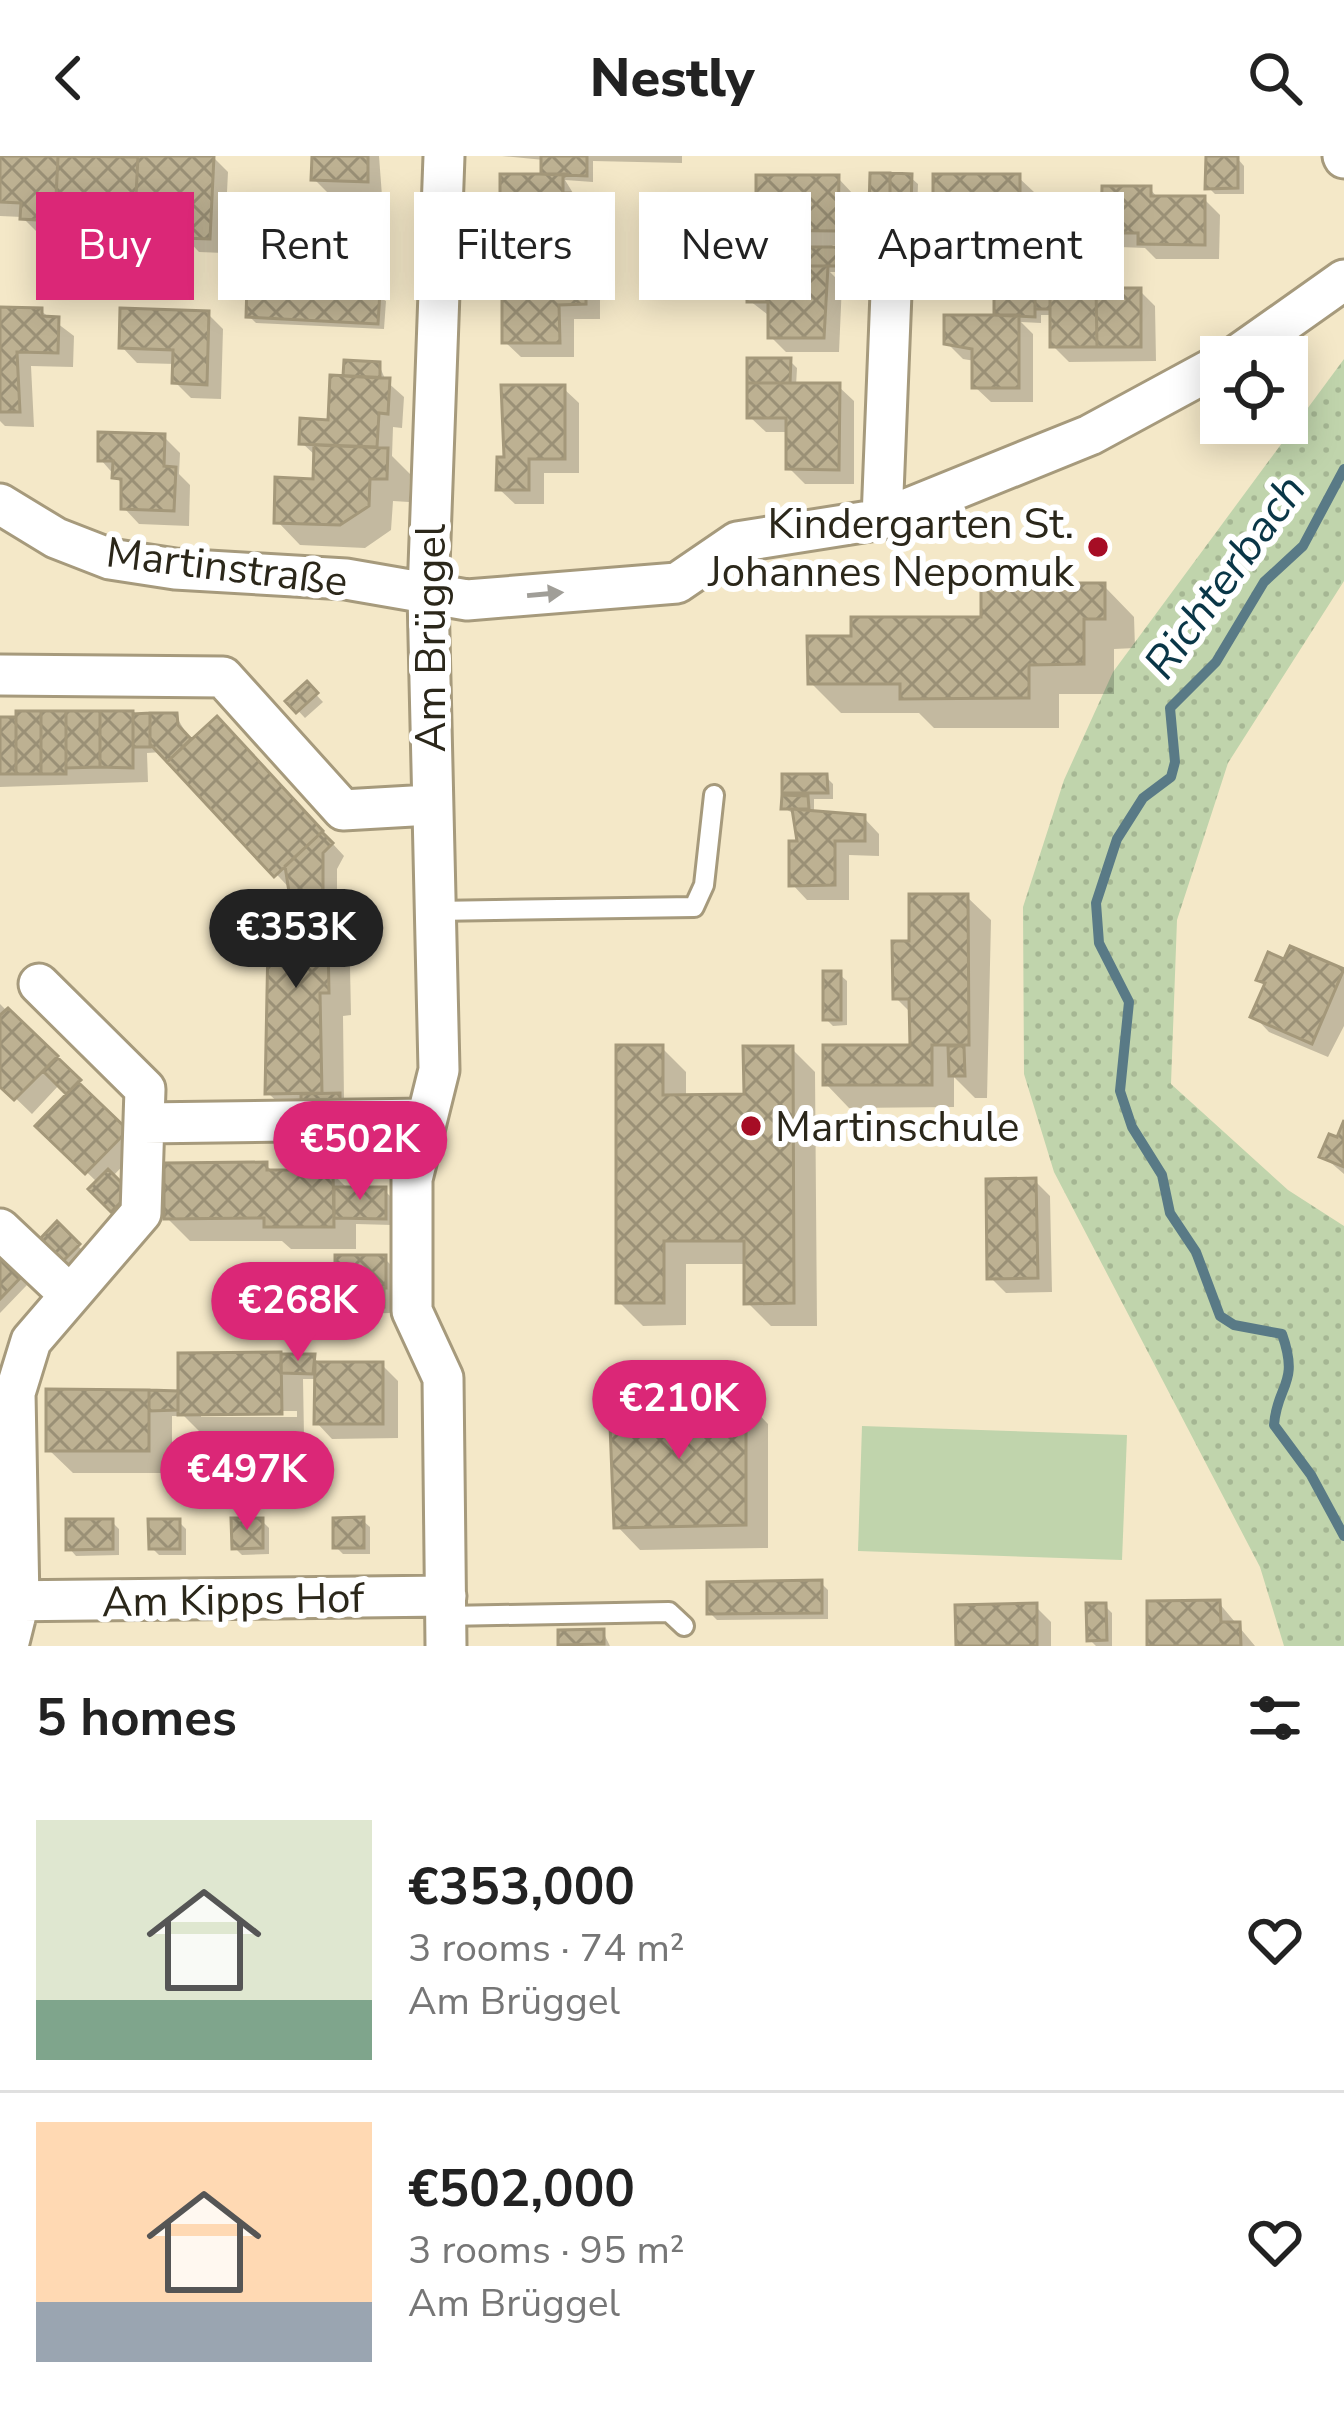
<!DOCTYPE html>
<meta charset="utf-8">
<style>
:root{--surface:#fff;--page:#f6f6f6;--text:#222;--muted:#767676;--line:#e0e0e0;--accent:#db2777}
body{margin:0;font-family:"Nunito Sans",sans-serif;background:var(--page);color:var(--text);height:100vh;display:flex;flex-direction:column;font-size:45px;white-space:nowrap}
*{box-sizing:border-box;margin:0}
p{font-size:39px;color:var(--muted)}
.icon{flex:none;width:66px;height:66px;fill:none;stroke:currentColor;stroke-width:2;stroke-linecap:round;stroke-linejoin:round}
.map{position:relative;height:1490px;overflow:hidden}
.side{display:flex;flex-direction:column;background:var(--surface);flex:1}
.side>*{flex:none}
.guide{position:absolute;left:36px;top:36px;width:1272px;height:108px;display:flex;gap:24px}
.fabs{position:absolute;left:1200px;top:180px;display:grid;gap:24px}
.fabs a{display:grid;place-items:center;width:108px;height:108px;border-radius:0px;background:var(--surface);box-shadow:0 6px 30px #0003;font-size:60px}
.price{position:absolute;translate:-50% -102px;padding:0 27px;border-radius:42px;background:var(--accent);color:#fff;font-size:39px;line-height:78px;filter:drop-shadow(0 3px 6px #0008)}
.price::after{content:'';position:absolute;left:50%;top:72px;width:36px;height:27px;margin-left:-18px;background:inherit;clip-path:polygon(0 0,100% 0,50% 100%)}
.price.active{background:#222;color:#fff}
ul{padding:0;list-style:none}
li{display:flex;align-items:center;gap:36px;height:300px;padding:0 36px}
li+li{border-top:3px solid var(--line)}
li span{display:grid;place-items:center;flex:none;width:336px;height:240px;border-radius:0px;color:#555}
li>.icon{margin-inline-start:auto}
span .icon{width:144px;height:144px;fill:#fffc;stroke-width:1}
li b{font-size:51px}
h2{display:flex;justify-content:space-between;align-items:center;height:144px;padding:0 36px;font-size:51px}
.chip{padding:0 42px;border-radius:0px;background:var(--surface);box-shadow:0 6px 30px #0003;font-size:42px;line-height:108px}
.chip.active{background:var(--accent);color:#fff}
header{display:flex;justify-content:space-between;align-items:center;height:156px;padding:0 36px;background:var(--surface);font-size:54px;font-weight:800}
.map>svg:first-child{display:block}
.grass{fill:url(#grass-dots)}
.garden{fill:#c0d4ac}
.shadow{fill:#0003;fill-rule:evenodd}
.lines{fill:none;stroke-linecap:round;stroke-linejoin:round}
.stream{stroke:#597a86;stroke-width:10}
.building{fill:url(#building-cross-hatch);stroke:#a4987a;stroke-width:3}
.lane-casing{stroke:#a69a7c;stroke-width:24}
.street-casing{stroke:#a69a7c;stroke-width:45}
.lane{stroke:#fff;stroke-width:18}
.street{stroke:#fff;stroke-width:39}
.oneway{fill:#a09e98}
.poi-dot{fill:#a60d25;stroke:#fff;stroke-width:4.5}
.labels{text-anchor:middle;stroke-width:12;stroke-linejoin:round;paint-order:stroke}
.poi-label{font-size:42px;fill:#2b271a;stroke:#fff;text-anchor:end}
.street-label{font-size:42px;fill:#2b271a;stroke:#fff}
.water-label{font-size:45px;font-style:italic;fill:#093647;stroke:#fff}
</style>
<header><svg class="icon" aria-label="back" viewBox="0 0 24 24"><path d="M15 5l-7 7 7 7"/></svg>Nestly<svg class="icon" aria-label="search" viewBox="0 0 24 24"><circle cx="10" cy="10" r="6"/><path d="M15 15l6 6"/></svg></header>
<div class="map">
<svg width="1344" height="1490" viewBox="0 0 1344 1490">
<defs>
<pattern id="grass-dots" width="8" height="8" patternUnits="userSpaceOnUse" patternTransform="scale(3)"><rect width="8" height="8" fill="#c0d4ac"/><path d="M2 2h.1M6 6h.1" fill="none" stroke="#a5b693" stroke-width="1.8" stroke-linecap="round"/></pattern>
<pattern id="building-cross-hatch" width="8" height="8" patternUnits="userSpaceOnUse" patternTransform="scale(3)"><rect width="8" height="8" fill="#bdb192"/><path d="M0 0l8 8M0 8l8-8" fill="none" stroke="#9a9076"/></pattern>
</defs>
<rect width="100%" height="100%" fill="#f4e8c8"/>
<!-- grass -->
<path class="grass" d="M 1344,203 L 1344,425 L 1228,607 L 1177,764 L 1171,928 L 1288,1034 L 1344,1070 L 1344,1490 L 1284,1490 L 1260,1411 L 1054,1016 L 1024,918 L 1023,751 L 1064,624 L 1113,516 Z"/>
<!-- garden -->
<path class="garden" d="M 862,1270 L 1127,1279 L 1122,1404 L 858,1395 Z"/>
<!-- shadow -->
<path class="shadow" d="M 0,0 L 212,0 L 228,16 L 224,97 L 199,96 L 184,80 L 185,55 L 151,53 L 148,92 L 117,91 L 101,76 L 102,56 L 71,55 L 69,80 L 39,78 L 22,61 L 0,60 Z
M 315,0 L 379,0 L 382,40 L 330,39 L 314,23 Z
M 502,0 L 682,0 L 682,7 L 593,5 L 593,26 L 565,24 L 584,55 L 584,87 L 519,87 L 503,71 L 549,21 L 544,4 Z
M 1237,2 L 1244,10 L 1244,38 L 1215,38 L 1208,31 Z
M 910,21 L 918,28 L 917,56 L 879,58 L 872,51 Z
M 1018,21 L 1034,36 L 1034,81 L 997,81 L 997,100 L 951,100 L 935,85 Z
M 838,22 L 853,38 L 853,89 L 832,89 L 845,101 L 844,116 L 830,116 L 842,128 L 839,196 L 786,196 L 771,181 L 771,161 L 750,145 L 812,114 L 807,89 L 781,88 L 765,73 L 759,54 Z
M 1150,33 L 1159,43 L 1204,43 L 1220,59 L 1219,103 L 1156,103 L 1145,92 L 1120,91 L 1104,75 Z
M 365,63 L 381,79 L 374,138 L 386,145 L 384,173 L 256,167 L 249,160 L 292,134 L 286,129 L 308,99 L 308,89 L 299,80 Z
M 530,93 L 545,109 L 545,122 L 585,125 L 600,141 L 600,163 L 574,163 L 574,201 L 521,201 L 505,186 L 505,124 L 498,118 Z
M 1061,107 L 1068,114 L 1068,135 L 1140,135 L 1155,150 L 1156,205 L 1069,206 L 1053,190 L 1053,159 L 1041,159 L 1041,167 L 1021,166 L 1033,178 L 1033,246 L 991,246 L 975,231 L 975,205 L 963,203 L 947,187 L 1038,139 Z
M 0,154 L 41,155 L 74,180 L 73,211 L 31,210 L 34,271 L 5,270 L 0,265 Z
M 208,158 L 223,173 L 221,243 L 191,242 L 175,226 L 176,208 L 137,207 L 122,191 Z
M 790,205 L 797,212 L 796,230 L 838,230 L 854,245 L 854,328 L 805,328 L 789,312 L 789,276 L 766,276 L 750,261 Z
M 379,209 L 386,225 L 404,241 L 402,272 L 393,271 L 392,300 L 410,318 L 409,346 L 393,345 L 391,374 L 365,392 L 300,389 L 277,365 L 316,326 L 317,301 L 302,287 L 331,267 L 346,223 ZM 314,286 L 375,288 L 375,294 L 314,292 Z
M 563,232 L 579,247 L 579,317 L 544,317 L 544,348 L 515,348 L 499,333 L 507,304 Z
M 164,281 L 180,297 L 179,318 L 190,329 L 189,370 L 139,368 L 124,352 L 124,330 L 101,304 Z
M 1104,430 L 1134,461 L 1135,492 L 1114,493 L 1114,538 L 1059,538 L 1059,572 L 934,572 L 919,557 L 841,557 L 811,527 L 854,483 L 984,464 Z
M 307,529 L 323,546 L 305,562 L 289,545 Z
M 176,560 L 192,587 L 240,587 L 344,700 L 337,713 L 337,749 L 349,762 L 351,859 L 343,860 L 344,945 L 292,960 L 268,937 L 295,738 L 162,596 L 147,597 L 148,626 L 0,631 L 0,564 Z
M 785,621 L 826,621 L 833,628 L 833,643 L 814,643 L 814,658 L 864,662 L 879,678 L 879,700 L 849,699 L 849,744 L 807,744 L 792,728 L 800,688 L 796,659 L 784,652 Z
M 967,741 L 991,764 L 987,942 L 975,942 L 954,921 L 954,951 L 849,952 L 826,928 L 913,892 L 912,858 L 896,842 L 912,788 Z
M 1344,817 L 1344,870 L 1328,901 L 1269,876 L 1254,860 L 1267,830 L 1259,823 Z
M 839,818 L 847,825 L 847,869 L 833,870 L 826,863 Z
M 0,848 L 141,991 L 112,1021 L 135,1045 L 120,1061 L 92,1033 L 98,1027 L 39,970 L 70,938 L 60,928 L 32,958 L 0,927 Z
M 662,892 L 686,916 L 686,941 L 747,941 L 792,893 L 815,916 L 817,1170 L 771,1170 L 747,1146 L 747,1108 L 686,1108 L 686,1169 L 643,1170 L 619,1146 Z
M 1344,972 L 1344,1018 L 1323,1000 Z
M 266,1009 L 274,1017 L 332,1017 L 349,1034 L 384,1034 L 391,1041 L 392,1069 L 356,1068 L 356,1093 L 291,1093 L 282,1085 L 190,1085 L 167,1062 Z
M 1035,1025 L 1050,1040 L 1052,1136 L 1006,1137 L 990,1121 Z
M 57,1069 L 85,1097 L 70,1112 L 42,1085 Z
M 384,1102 L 391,1109 L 390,1157 L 361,1158 L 354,1151 L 354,1138 L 338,1131 Z
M 0,1103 L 27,1129 L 0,1157 Z
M 313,1201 L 321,1209 L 382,1209 L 398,1225 L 398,1282 L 332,1283 L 317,1267 L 317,1223 L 303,1223 L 304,1280 L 205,1281 L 184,1260 L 172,1260 L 172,1317 L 73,1317 L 49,1294 L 177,1238 ZM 201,1255 L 297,1255 L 297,1261 L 201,1261 Z
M 745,1244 L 768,1268 L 768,1392 L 640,1394 L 617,1370 Z
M 362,1364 L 370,1371 L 370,1398 L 343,1398 L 336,1391 Z
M 262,1365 L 269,1372 L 269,1398 L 242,1399 L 235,1392 Z
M 112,1366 L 119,1373 L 119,1399 L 76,1400 L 69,1392 Z
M 179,1366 L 186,1373 L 186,1399 L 159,1399 L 152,1392 Z
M 821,1427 L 828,1434 L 828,1463 L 717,1464 L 710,1457 Z
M 1219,1447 L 1255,1490 L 1150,1490 Z
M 1035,1450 L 1051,1466 L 1051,1490 L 958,1490 Z
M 1105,1450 L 1112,1457 L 1112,1490 L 1096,1490 L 1090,1484 Z
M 603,1476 L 610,1490 L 561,1488 Z"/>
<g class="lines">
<!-- stream -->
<path class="stream" d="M 1344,313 L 1303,390 L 1264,426 L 1216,506 L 1170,552 L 1175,606 L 1171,621 L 1143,642 L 1117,683 L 1096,747 L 1099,787 L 1129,846 L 1120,935 L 1132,971 L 1162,1019 L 1170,1057 L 1196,1096 L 1220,1160 L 1234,1169 L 1282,1178 C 1300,1229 1277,1228 1274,1269 L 1311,1319 L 1344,1380"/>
</g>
<!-- building -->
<path class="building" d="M 0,0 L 58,0 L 55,65 L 20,63 L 21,47 L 0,46 Z
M 58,0 L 138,1 L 134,78 L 94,77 L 100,43 L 56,40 Z
M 214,0 L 210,83 L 181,82 L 183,42 L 136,39 L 138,0 Z
M 312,0 L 368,0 L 368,26 L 311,24 Z
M 541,0 L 587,0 L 587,20 L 541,18 Z
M 1206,0 L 1238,0 L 1238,32 L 1205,33 Z
M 870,17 L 890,17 L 890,52 L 869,52 Z
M 890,17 L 912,18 L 911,50 L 890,50 Z
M 500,18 L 569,18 L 563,21 L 563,37 L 570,37 L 570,72 L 500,72 Z
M 933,18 L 1020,18 L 1020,66 L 983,67 L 983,86 L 933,86 Z
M 756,19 L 839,19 L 838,75 L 741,74 L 762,71 L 762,56 L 756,55 Z
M 1102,30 L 1151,30 L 1151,40 L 1205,40 L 1205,89 L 1138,88 L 1138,77 L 1101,77 Z
M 288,57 L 366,60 L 359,134 L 283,130 L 284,96 L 305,96 L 306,82 L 296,81 L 297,60 Z
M 495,90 L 531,90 L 531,118 L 586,122 L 586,148 L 559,149 L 560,187 L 502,187 L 502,119 L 495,119 Z
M 804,91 L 839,91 L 839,110 L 803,110 Z
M 1035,104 L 1062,104 L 1063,132 L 1050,133 L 1050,153 L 1035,153 Z
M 767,110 L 828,110 L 824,182 L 768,182 L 768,146 L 747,146 L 747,115 L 767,115 Z
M 247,129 L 380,135 L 378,168 L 246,161 Z
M 1063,132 L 1096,132 L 1097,191 L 1050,191 L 1050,133 Z
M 1096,132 L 1141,132 L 1141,191 L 1097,191 Z
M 994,136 L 1035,136 L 1035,161 L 994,159 Z
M 0,151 L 42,152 L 42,160 L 59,161 L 58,197 L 17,196 L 20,256 L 0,256 Z
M 120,152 L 209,155 L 207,229 L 172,227 L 173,194 L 119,192 Z
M 944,159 L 1019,159 L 1019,232 L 972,232 L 972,193 L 944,188 Z
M 747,202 L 791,202 L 790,227 L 747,227 Z
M 344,204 L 380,206 L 380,222 L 343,220 Z
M 330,219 L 390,222 L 388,258 L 379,257 L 377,291 L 299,288 L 300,262 L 328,264 Z
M 747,227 L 840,227 L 839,314 L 786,313 L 786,262 L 747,262 Z
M 501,229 L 565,229 L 565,303 L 529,303 L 529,334 L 496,334 L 497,301 L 504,301 Z
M 98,276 L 165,278 L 164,310 L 176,311 L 174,355 L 121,353 L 121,323 L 112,322 L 113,305 L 98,305 Z
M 314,289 L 388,292 L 387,323 L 370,323 L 369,350 L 340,369 L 274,367 L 275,321 L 313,323 Z
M 981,427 L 1105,427 L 1105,463 L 1084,463 L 1084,508 L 1029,509 L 1029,542 L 900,543 L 900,528 L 808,528 L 807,480 L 851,480 L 851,461 L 981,461 Z
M 307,525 L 318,537 L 296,557 L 285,545 Z
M 16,555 L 41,555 L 41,618 L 16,618 Z
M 41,555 L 66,555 L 66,618 L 41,618 Z
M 66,555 L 100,555 L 100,611 L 66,612 Z
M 100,555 L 133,555 L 133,612 L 100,611 Z
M 150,557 L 150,591 L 133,591 L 133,558 Z
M 150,557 L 177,557 L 178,569 L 191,583 L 167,606 L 150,588 Z
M 217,560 L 323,675 L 274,721 L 167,606 Z
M 0,561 L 16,561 L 16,618 L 0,618 Z
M 782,618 L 827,618 L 828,637 L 782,637 Z
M 782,639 L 808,640 L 809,653 L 781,653 Z
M 792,653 L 865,659 L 865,685 L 835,685 L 835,729 L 789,730 L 789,685 L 797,685 Z
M 322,676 L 333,687 L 323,697 L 323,735 L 289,736 L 285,710 Z
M 327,735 L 329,837 L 320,837 L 322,937 L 265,938 L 269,736 Z
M 909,738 L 968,738 L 969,889 L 932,889 L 932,929 L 823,929 L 823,889 L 910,889 L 909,843 L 893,843 L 892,785 L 909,785 Z
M 1290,790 L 1344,813 L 1312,888 L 1250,861 L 1265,827 L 1256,824 L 1268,796 L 1284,803 Z
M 823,815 L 841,815 L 841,864 L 823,864 Z
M 8,852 L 58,900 L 14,944 L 0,931 L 0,859 Z
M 616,889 L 663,889 L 663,939 L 744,938 L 743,890 L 793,890 L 794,1147 L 744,1148 L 744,1085 L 664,1085 L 664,1147 L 616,1147 Z
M 948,890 L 964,890 L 965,920 L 949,920 Z
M 57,901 L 81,924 L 66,938 L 43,915 Z
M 78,926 L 128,974 L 85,1018 L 35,970 Z
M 340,937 L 340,953 L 301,953 L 301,938 Z
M 1344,964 L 1344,1011 L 1319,1001 L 1329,978 L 1337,981 Z
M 267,1006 L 267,1014 L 333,1014 L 334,1071 L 264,1071 L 264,1062 L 164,1063 L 164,1007 Z
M 108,1013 L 131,1036 L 111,1056 L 88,1033 Z
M 1036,1022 L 1038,1122 L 987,1123 L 986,1023 Z
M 334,1031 L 386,1031 L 386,1063 L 334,1062 Z
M 57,1065 L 80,1088 L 61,1107 L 38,1085 Z
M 335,1099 L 386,1099 L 386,1132 L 335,1132 Z
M 0,1100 L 22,1120 L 0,1143 Z
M 384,1133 L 384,1151 L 351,1153 L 350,1134 Z
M 281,1196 L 282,1258 L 178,1259 L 178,1197 Z
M 281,1198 L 315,1198 L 313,1218 L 281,1217 Z
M 315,1206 L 383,1206 L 383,1268 L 314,1268 Z
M 46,1233 L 149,1234 L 149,1295 L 46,1295 Z
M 149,1234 L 178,1235 L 178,1254 L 149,1255 Z
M 746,1241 L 746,1369 L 614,1372 L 609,1243 Z
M 364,1361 L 364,1392 L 333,1392 L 333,1362 Z
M 231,1362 L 263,1362 L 263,1392 L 232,1393 Z
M 66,1363 L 113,1363 L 113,1393 L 66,1394 Z
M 148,1363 L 180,1363 L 180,1393 L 149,1393 Z
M 822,1424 L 822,1457 L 707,1458 L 707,1426 Z
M 1220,1444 L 1221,1466 L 1240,1466 L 1241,1490 L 1147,1490 L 1147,1445 Z
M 1037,1447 L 1037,1490 L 956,1490 L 955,1449 Z
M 1086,1447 L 1106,1447 L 1107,1484 L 1087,1485 Z
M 604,1473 L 604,1488 L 558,1489 L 558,1474 Z"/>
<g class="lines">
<!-- lane casing -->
<g class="lane-casing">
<path id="lane" d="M 435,755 L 694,751 L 704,729 L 714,639
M 446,1460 L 669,1456 L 684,1470"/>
</g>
<!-- street casing -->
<g class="street-casing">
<path id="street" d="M 444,0 L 428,438 L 439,914 L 412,1023 L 412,1155 L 443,1222 L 446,1490
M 1343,0 L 1344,2
M 1235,201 L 1344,124
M 0,348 L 56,382 L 110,403 L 175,413 L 346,423 L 467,444 L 677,427 L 737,386 L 882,363 L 1090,279 L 1221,208
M 882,363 L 892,112
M 0,519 L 223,521 L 343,654 L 430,649
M 144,967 L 426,963
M 0,1073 L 69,1138
M 0,1445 L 446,1440
M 8,1490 L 19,1446 L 15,1237 L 31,1185 L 141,1057 L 145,933 L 39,828"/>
</g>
<!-- lane -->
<use href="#lane" class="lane"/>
<!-- street -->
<use href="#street" class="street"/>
</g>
<!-- one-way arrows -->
<defs><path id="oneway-solid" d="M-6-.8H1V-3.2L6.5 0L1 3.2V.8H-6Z" transform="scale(3)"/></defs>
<use class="oneway" href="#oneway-solid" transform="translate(545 438) rotate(-5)"/>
<!-- markers -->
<g class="poi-dot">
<circle cx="1098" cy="391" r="12"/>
<circle cx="751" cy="970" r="12"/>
</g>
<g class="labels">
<!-- poi labels -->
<g class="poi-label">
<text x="1074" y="382">Kindergarten St.<tspan x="1074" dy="48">Johannes Nepomuk</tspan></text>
<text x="775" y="985" text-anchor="start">Martinschule</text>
</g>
<!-- street labels -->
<g class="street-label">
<text transform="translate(227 410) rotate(7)" y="15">Martinstraße</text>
<text transform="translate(430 482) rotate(-90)" y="15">Am Brüggel</text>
<text transform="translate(233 1443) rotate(-1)" y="15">Am Kipps Hof</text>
</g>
<!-- water labels -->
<g class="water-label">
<text transform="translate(1224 420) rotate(-54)" y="16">Richterbach</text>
</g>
</g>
</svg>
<div class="fabs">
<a><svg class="icon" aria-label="locate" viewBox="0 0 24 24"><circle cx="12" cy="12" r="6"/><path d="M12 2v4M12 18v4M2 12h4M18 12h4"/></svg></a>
</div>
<b class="price active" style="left:296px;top:835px">€353K</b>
<b class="price" style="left:360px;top:1047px">€502K</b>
<b class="price" style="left:298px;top:1208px">€268K</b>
<b class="price" style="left:679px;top:1306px">€210K</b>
<b class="price" style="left:247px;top:1377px">€497K</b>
<div class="guide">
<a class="chip active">Buy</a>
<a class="chip">Rent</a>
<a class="chip">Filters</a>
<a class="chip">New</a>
<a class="chip">Apartment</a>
</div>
</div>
<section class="side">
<h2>5 homes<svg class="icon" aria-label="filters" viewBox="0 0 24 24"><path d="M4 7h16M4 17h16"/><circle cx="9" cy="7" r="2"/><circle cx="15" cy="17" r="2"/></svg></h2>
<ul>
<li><span style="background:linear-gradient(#dfe7d0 75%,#7fa58c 0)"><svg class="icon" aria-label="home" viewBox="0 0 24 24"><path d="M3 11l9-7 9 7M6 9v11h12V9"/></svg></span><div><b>€353,000</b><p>3 rooms · 74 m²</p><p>Am Brüggel</p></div><svg class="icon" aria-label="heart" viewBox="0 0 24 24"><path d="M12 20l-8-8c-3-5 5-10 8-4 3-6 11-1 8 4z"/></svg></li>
<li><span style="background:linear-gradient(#ffd9b3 75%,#9aa5b1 0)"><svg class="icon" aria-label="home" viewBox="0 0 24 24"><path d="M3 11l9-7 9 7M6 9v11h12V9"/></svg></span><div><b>€502,000</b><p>3 rooms · 95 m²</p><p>Am Brüggel</p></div><svg class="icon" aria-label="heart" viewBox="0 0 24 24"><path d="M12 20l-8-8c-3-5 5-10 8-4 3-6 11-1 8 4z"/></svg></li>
</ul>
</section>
